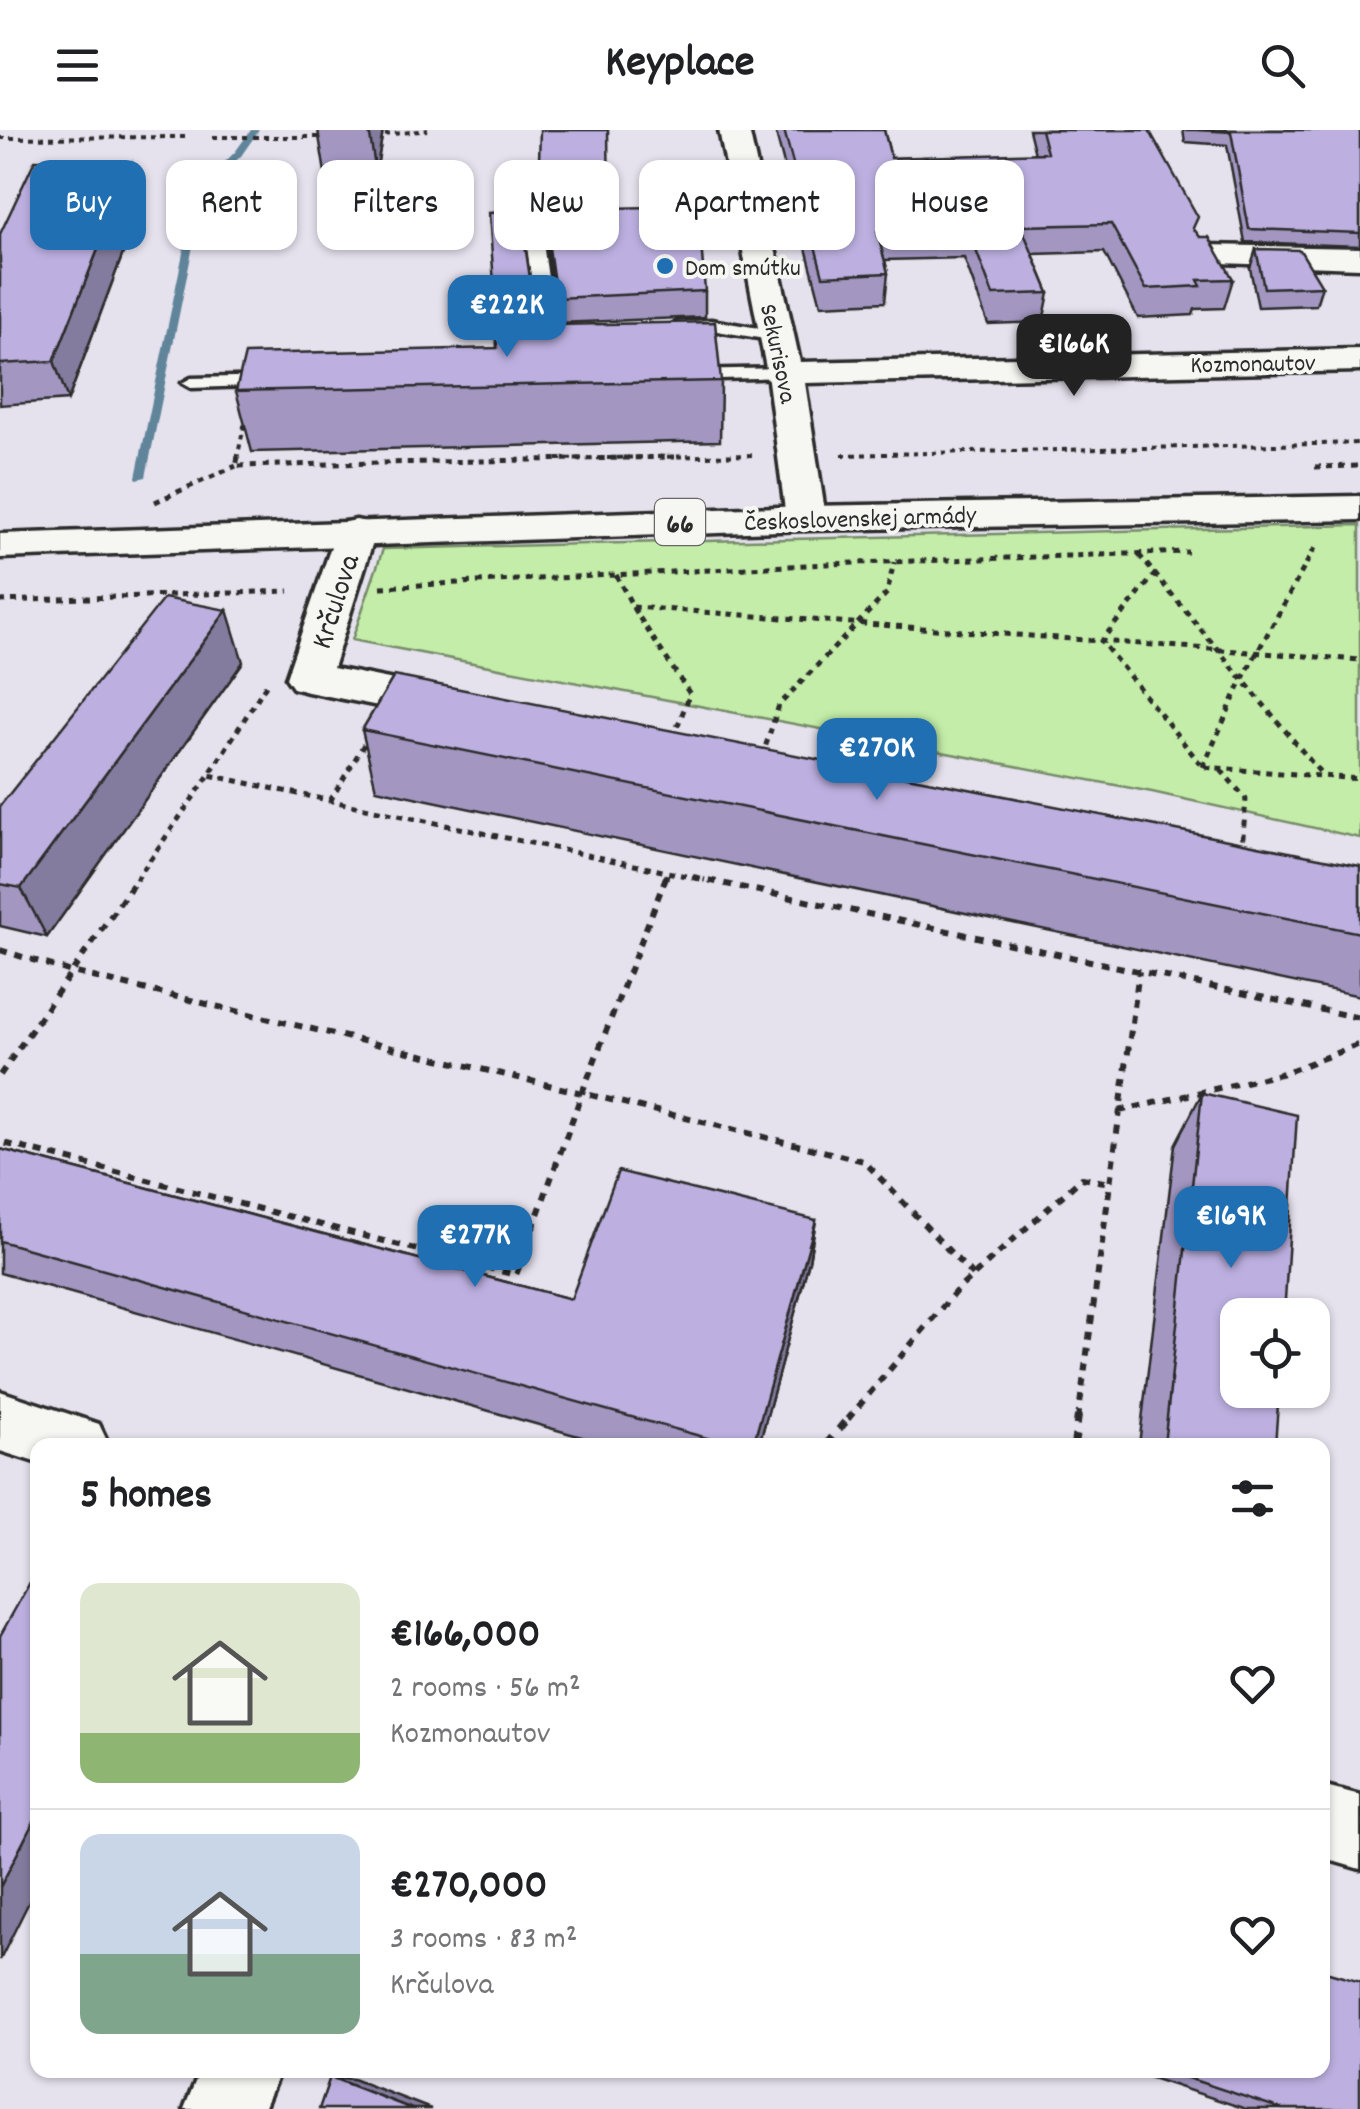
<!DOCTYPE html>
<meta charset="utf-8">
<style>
:root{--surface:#fff;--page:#f6f6f6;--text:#202124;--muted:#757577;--line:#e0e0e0;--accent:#1f6fb2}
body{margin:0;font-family:Dekko,sans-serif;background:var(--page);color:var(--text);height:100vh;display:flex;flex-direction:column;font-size:38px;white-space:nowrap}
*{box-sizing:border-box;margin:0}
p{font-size:32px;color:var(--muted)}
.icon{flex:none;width:55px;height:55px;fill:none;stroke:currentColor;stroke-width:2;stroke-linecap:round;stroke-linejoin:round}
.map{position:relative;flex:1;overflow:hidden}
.side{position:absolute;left:30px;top:1308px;width:1300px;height:640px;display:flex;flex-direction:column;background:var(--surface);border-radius:20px;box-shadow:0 2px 8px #0004}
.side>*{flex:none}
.guide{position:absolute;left:30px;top:30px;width:1300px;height:90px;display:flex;gap:20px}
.tools{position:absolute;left:1220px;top:1168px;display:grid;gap:20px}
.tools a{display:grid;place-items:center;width:110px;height:110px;border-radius:20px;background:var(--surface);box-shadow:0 2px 8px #0004;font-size:50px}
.price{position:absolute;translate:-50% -85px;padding:0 22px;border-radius:20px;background:var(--accent);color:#fff;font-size:32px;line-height:65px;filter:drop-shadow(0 2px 5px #0008)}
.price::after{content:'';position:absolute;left:50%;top:60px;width:30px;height:22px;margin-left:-15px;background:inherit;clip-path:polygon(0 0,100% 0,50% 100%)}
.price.on{background:#222;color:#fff}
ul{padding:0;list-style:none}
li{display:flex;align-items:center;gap:30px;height:250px;padding:0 50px}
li+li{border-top:2px solid var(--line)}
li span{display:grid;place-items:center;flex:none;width:280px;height:200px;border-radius:20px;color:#555}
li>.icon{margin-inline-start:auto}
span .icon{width:120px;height:120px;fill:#fffc;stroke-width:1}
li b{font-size:42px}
h2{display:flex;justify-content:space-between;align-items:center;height:120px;padding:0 50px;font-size:42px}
.pill{padding:0 35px;border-radius:20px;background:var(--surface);box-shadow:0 2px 8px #0004;font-size:35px;line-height:90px}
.pill.on{background:var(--accent);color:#fff}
header{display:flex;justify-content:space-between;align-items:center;height:130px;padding:0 50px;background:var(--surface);font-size:45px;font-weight:700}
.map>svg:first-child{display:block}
.green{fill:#c3eda8;stroke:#778c6a;stroke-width:2.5}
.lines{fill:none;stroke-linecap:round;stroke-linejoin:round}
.stream{fill:#61859b;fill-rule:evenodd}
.service-casing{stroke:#2b2b2b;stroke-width:7}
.minor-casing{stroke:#2b2b2b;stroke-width:7}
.primary-casing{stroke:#2b2b2b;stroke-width:7}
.path-far3{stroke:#2b2b2b;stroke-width:4;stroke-dasharray:5 5;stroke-linecap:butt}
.path-far2{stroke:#2b2b2b;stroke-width:5;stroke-dasharray:6 6;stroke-linecap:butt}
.path-far1{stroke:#2b2b2b;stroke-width:6;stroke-dasharray:8 8;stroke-linecap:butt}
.path{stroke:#2b2b2b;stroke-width:8;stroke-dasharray:10 10;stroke-linecap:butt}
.service{fill:#f6f6f2;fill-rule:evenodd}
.minor{fill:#f6f6f2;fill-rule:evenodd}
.primary{fill:#f6f6f2;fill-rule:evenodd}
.wall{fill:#a397c2;stroke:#2b2b2b;stroke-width:2.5}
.shaded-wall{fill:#847b9e;stroke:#2b2b2b;stroke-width:2.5}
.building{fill:#bdb0e1;stroke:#2b2b2b;stroke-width:2.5}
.poi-dot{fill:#1f6fb2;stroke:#f6f6f2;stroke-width:4}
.labels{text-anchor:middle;stroke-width:8;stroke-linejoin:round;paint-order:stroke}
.far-poi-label{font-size:25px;fill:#2b2b2b;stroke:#f6f6f2;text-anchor:start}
.far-street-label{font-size:25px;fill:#2b2b2b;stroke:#f6f6f2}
.shield{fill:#f6f6f2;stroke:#686867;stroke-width:2.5}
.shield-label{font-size:28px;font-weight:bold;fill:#2b2b2b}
.street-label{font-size:30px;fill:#2b2b2b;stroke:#f6f6f2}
</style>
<header><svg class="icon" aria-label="menu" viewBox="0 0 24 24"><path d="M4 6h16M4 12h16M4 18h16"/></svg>Keyplace<svg class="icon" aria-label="search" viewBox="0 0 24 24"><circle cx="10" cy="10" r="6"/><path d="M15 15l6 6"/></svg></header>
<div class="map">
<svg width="1360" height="1979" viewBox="0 0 1360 1979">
<rect width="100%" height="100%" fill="#e5e1ed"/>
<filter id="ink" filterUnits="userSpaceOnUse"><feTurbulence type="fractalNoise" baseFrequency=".01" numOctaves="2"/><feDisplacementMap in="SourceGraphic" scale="20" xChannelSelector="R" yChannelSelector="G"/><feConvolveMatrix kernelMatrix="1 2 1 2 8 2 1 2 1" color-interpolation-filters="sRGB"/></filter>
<g filter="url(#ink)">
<!-- green -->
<path class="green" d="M 1360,395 L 1360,708 L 1152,662 L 352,510 L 383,419 Z"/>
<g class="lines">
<!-- stream -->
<path class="stream" d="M 251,0 L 259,0 L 241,26 L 204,62 L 146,347 L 137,349 L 136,347 L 196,61 L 235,22 Z"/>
<!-- service casing -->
<g class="service-casing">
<path id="service" d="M 532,87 L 540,92 L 555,197 L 580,197 L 580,205 L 547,208 L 538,203 L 524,92 Z
M 711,190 L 776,201 L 785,206 L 776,211 L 711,200 L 677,202 L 668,197 L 677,192 Z
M 785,238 L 794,243 L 791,247 L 683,250 L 674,245 L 683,240 Z
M 275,246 L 281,247 L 281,255 L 191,258 L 182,253 L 191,248 Z"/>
</g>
<!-- minor casing -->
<g class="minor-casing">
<path id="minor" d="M 719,0 L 749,0 L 800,232 L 1360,219 L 1360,241 L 805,253 L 826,388 L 820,396 L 806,400 L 792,396 L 786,388 L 767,243 Z
M 1204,115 L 1360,118 L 1360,138 L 1192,132 L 1188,125 L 1192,118 Z
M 356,390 L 370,393 L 376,402 L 333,538 L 475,566 L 481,577 L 475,588 L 459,592 L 308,562 L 293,558 L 286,548 L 336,402 L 342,393 Z
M 0,1261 L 99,1294 L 109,1315 L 38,1315 L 38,1333 L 0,1321 Z
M 1322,1655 L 1360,1665 L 1360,1739 L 1322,1728 Z
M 200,1940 L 280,1940 L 264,1979 L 184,1979 Z"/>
</g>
<!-- primary casing -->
<g class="primary-casing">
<path id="primary" d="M 1360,366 L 1360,390 L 806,400 L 0,428 L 0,404 L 806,376 Z"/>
</g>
<!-- path-far3 -->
<path class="path-far3" d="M 375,6 L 428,0
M 213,7 L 327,7
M 0,8 L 185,7
M 842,325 L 1360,313
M 237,329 L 246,287
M 557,329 L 754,325"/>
<!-- path-far2 -->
<path class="path-far2" d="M 238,327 L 236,336 L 675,327
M 1315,337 L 1360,336
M 155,372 L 236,336
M 1139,425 L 1323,646
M 1156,443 L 1101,511 L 1203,637 L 1360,649
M 616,445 L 633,477 L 1360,530
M 381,457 L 826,434 L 1188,422
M 0,471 L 289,461
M 633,478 L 690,564 L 674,605
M 266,555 L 209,645 L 705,750
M 762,627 L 779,575 L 887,463 L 894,432
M 1203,637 L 1243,548 L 1315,418
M 1221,640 L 1246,669 L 1242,718
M 330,671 L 369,606
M 136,750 L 209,645
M 665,750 L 668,742"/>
<!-- path-far1 -->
<path class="path-far1" d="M 666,747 L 582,963 L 864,1031 L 973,1146
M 693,747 L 1360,888
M 0,820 L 72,842 L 582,963 L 516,1145 L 0,1012
M 0,945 L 138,747
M 1119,981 L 1284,943 L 1360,914
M 848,1289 L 956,1161 L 1082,1048 L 1110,1053
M 1078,1289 L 1139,841"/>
<!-- path -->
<path class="path" d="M 826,1315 L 850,1286
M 1074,1315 L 1078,1286"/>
<!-- service -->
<use href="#service" class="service"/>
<!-- minor -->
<use href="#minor" class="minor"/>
<!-- primary -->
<use href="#primary" class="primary"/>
</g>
<!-- wall -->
<path class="wall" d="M 318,0 L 383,0 L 376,43 L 325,43 Z
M 775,0 L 884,0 L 891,28 L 1035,24 L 1029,0 L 1149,0 L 1194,100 L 1233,149 L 1224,178 L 1195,179 L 1193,185 L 1138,188 L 1104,122 L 1033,124 L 1049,163 L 1043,192 L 988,194 L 964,128 L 885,130 L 888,143 L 885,172 L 821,175 Z
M 1183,0 L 1360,0 L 1360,116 L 1245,112 L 1227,15 L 1185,12 Z
M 538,62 L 609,78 L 705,161 L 705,187 L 558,193 L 544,91 L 539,87 Z
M 143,70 L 68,270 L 0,275 L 0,104 Z
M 1256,119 L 1322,156 L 1316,175 L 1258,177 L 1250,138 Z
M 537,195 L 721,251 L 720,311 L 252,322 L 236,261 L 497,218 Z
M 243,532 L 47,807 L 0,796 L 0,676 Z
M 362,600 L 1360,736 L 1360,866 L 376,659 Z
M 1202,963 L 1275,1315 L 1139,1315 L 1175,1015 Z
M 0,1019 L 571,1169 L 816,1090 L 809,1131 L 759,1315 L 610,1315 L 0,1143 Z
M 1127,1940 L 1322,1940 L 1360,1979 L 1246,1979 Z"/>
<!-- shaded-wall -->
<path class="shaded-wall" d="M 369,0 L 383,0 L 376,43 Z
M 132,33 L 143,70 L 68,270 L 54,231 Z
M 227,480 L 243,532 L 47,807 L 21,758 Z
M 816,1090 L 809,1131 L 759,1315 L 753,1315 Z
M 38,1683 L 38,1754 L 0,1830 L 0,1757 Z
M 330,1947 L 353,1949 L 431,1979 L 412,1979 Z"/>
<!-- building -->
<path class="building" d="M 540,0 L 608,0 L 609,78 L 698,76 L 705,161 L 556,168 L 542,67 L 538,62 Z
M 784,0 L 884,0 L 891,28 L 1047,23 L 1041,0 L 1149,0 L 1198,87 L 1193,98 L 1200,107 L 1209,107 L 1233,149 L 1198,150 L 1201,156 L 1146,159 L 1111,94 L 1021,96 L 1049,163 L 993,165 L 968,99 L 877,102 L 888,143 L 823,146 Z
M 1198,0 L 1360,0 L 1360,103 L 1249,99 L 1231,2 Z
M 35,30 L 132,33 L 54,231 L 0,234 L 0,104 Z
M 520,81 L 537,195 L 497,196 L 489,83 Z
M 1256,119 L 1300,120 L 1322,156 L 1264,158 Z
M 715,192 L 721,251 L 236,261 L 245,224 L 497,218 L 496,196 Z
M 164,468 L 227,480 L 21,758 L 0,754 L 0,676 Z
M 394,546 L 1360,736 L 1360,803 L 362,600 Z
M 1202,963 L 1297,985 L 1284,1185 L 1238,1185 L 1238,1260 L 1279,1260 L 1275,1315 L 1164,1315 Z
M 0,1019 L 571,1169 L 618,1041 L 816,1090 L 753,1315 L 732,1315 L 0,1111 Z
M 38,1438 L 38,1683 L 0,1757 L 0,1506 Z
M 1322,1841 L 1360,1852 L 1360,1979 L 1282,1979 L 1163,1940 L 1322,1940 Z
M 330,1947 L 412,1979 L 319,1979 Z"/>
</g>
<!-- markers -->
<circle class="poi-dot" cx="665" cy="136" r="10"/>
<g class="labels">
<!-- far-poi labels -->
<g class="far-poi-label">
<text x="685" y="145">Dom smútku</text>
</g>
<!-- far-street labels -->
<g class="far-street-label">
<text transform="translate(780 223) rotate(78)" y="9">Sekurisova</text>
<text transform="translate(1253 232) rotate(-1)" y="9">Kozmonautov</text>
<text transform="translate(860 387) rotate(-2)" y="9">Československej armády</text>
</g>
<!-- shield labels -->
<rect class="shield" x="655" y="369" width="50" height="46" rx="8"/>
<g class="shield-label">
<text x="680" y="402">66</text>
</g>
<!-- street labels -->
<g class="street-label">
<text transform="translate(334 471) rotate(-72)" y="10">Krčulova</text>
</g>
</g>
</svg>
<div class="tools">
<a><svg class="icon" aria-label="locate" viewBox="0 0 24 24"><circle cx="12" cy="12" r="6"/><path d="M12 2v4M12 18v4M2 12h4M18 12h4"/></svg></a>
</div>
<b class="price" style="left:507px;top:230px">€222K</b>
<b class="price on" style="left:1074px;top:269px">€166K</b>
<b class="price" style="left:877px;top:673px">€270K</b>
<b class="price" style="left:1231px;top:1141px">€169K</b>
<b class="price" style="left:475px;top:1160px">€277K</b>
<div class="guide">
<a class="pill on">Buy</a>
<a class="pill">Rent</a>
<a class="pill">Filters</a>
<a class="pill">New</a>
<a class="pill">Apartment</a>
<a class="pill">House</a>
</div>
<section class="side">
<h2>5 homes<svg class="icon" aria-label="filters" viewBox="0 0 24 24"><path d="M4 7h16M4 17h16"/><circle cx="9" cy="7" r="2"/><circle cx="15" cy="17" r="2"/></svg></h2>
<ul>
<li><span style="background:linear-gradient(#dfe7d0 75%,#8fb573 0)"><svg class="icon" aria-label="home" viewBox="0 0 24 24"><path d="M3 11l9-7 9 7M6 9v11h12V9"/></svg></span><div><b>€166,000</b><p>2 rooms · 56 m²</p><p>Kozmonautov</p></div><svg class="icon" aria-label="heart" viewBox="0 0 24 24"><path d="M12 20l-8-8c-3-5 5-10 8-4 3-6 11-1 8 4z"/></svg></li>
<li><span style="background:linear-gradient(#c9d6e8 60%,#7fa58c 0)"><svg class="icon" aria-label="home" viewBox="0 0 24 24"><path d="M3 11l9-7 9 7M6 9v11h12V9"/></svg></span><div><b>€270,000</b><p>3 rooms · 83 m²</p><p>Krčulova</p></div><svg class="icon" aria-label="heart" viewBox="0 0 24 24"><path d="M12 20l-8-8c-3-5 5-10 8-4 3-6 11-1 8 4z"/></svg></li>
</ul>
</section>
</div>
